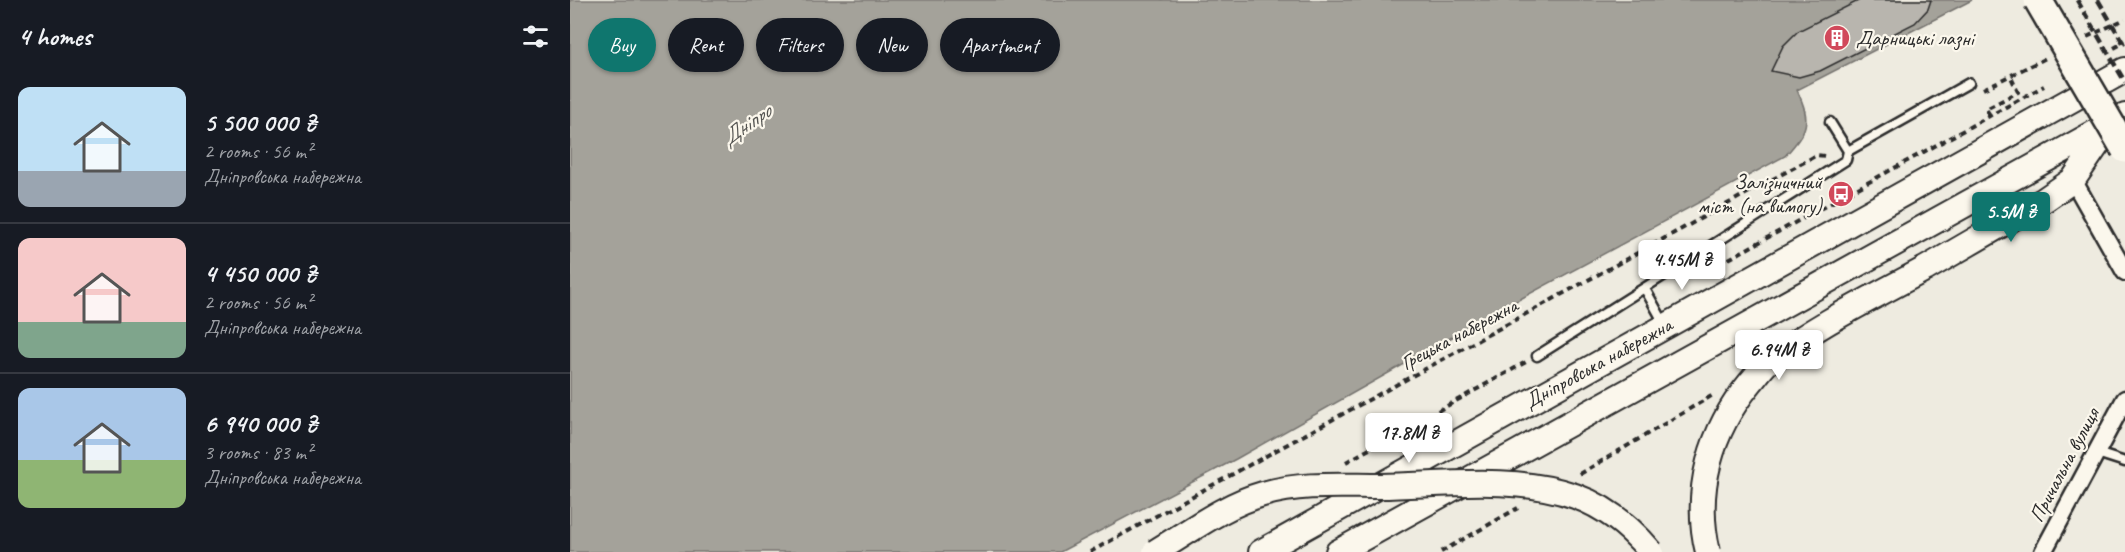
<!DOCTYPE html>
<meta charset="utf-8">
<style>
:root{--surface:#171b24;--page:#20242c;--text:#f1f3f6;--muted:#9ea1a6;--line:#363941;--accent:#0f766e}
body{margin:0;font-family:Caveat,sans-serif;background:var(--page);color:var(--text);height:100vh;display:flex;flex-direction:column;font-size:22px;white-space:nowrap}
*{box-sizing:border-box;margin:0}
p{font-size:20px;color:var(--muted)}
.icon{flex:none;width:33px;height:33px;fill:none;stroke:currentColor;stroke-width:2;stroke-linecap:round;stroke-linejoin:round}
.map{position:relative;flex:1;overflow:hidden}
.sheet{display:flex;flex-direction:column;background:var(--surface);width:570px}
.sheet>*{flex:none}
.banner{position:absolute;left:18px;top:18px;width:570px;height:54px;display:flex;gap:12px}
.price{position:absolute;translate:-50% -51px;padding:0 14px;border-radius:6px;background:#fff;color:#222;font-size:20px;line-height:39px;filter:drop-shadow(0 2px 3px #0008)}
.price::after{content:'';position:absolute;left:50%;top:36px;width:18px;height:14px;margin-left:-9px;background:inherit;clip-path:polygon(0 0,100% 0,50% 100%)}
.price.selected{background:var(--accent);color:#fff}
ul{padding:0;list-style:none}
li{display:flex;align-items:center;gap:18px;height:150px;padding:0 18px}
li+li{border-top:2px solid var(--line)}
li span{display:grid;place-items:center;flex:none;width:168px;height:120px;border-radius:12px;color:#555}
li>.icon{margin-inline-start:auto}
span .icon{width:72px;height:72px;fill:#fffc;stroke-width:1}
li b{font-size:26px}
h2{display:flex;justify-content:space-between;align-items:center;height:72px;padding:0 18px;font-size:26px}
.pill{padding:0 21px;border-radius:27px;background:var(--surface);box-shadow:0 2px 4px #0004;font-size:21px;line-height:54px}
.pill.selected{background:var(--accent);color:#fff}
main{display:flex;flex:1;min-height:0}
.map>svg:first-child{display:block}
.water{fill:#a4a29a;stroke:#74726e;stroke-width:1.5}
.building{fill:#b8b5ae;stroke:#2b2b2b;stroke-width:1.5}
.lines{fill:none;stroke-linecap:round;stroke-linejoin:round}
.lane-casing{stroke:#2b2b2b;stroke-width:13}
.street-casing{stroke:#2b2b2b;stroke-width:21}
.secondary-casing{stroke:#2b2b2b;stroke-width:28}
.path{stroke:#2b2b2b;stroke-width:4;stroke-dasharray:6 4.5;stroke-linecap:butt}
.lane{stroke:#fbf7ec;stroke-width:8}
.street{stroke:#fbf7ec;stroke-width:16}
.secondary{stroke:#fbf7ec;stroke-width:24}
.rail{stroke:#2b2b2b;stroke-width:4.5;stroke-dasharray:9 4.5;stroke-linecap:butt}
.secondary-bridge-casing{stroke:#2b2b2b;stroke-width:28;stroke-linecap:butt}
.primary-bridge-casing{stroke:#2b2b2b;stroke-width:32;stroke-linecap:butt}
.secondary-bridge{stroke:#fbf7ec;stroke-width:24}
.primary-bridge{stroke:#fbf7ec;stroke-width:27}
.labels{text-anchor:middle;stroke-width:4.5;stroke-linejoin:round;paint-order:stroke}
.poi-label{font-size:21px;fill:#2b2b2b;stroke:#fbf7ec;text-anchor:start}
.street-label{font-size:21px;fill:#2b2b2b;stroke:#fbf7ec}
.water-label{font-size:22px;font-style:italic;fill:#555552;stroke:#fbf7ec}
</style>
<main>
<section class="sheet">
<h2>4 homes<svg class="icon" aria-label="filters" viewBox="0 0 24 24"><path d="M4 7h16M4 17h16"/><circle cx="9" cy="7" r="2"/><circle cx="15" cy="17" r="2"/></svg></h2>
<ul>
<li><span style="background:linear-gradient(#bfe0f5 70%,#9aa5b1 0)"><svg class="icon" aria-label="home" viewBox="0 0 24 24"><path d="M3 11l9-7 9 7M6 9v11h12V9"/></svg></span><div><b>5 500 000 ₴</b><p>2 rooms · 56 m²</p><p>Дніпровська набережна</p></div></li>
<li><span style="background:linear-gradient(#f6c9c9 70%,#7fa58c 0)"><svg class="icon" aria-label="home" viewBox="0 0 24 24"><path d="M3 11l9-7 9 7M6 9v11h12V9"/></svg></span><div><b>4 450 000 ₴</b><p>2 rooms · 56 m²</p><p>Дніпровська набережна</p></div></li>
<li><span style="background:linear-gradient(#a9c7e8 60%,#8fb573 0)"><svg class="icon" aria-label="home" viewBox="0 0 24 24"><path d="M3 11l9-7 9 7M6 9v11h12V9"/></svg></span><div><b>6 940 000 ₴</b><p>3 rooms · 83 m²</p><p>Дніпровська набережна</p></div></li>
</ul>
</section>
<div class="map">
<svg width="1555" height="552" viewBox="0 0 1555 552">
<rect width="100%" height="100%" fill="#eeebe0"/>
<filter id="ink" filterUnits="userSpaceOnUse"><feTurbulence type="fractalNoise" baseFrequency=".0167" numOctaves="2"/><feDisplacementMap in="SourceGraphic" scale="12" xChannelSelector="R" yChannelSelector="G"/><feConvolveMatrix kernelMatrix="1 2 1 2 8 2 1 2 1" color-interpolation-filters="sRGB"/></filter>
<g filter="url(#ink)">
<!-- water -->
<path class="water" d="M 0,0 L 1402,0 L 1227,90 C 1242,122 1238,130 1215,156 L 939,305 L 666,459 L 490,552 L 0,552 Z"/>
<!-- building -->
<path class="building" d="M 1290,0 L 1361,0 L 1358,9 L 1345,23 L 1250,71 L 1229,77 L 1201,71 L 1213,46 L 1228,31 Z"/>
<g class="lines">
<!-- lane casing -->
<g class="lane-casing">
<path id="lane" d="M 1260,122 L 1278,151
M 1075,289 L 1095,325
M 967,356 L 1276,160 L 1278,151 L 1399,83
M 1527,453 L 1555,462"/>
</g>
<!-- street casing -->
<g class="street-casing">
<path id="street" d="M 1503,180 L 1555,272
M 1473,552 L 1555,399"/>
</g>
<!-- secondary casing -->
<g class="secondary-casing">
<path id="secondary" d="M 1355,269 L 1474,200 L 1503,180 L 1529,142 L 1535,127
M 691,552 L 1555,70
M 768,552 L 1555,116"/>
</g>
<!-- path -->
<path class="path" d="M 1517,37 L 1555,19
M 1544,48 L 1555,42
M 1413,89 L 1476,58
M 1420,115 L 1416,109 L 1448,92 L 1440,75
M 1151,256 L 1155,261 L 1474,86
M 776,462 L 956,362
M 1010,474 L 1143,395
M 520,552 L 1247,155 L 1255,156
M 871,552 L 948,508"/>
<!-- lane -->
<use href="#lane" class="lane"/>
<!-- street -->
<use href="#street" class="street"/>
<!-- secondary -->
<use href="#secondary" class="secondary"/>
<!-- rail -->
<path class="rail" d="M 1507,0 L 1555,82
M 1528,0 L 1555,46"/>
<!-- secondary-bridge casing -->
<g class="secondary-bridge-casing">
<path id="secondary-bridge" d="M 585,552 C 619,532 654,505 693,494 C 732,483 770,486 810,486 C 874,485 944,475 1005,496 C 1036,507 1061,528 1081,552
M 1138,552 C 1123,491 1141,430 1180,383 C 1186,376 1192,367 1198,362 C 1246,325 1302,298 1355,269"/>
</g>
<!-- primary-bridge casing -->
<g class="primary-bridge-casing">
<path id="primary-bridge" d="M 1468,0 L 1555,149"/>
</g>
<!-- secondary-bridge -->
<use href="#secondary-bridge" class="secondary-bridge"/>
<!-- primary-bridge -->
<use href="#primary-bridge" class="primary-bridge"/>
</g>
</g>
<!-- icons -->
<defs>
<g id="building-disc" transform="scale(1.35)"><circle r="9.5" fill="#d1495b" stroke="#fbf7ec"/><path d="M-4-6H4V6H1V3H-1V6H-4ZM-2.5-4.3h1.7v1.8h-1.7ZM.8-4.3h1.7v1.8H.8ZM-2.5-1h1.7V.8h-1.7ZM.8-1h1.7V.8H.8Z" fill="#fff"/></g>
<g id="bus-disc" transform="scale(1.35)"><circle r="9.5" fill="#d1495b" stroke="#fbf7ec"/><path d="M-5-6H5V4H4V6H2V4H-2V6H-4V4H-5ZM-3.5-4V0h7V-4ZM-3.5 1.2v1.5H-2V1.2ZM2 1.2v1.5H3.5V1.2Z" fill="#fff"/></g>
</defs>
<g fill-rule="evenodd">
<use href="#building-disc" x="1267" y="38"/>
<use href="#bus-disc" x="1271" y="194"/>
</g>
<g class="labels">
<!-- poi labels -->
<g class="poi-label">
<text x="1286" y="45">Дарницькі лазні</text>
<text x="1252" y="189" text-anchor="end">Залізничний<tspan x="1252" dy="24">міст (на вимогу)</tspan></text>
</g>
<!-- street labels -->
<g class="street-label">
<text transform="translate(889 334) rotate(-28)" y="7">Грецька набережна</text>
<text transform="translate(1028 363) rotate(-29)" y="7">Дніпровська набережна</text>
<text transform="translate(1494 465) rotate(-62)" y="7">Причальна вулиця</text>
</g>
<!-- water labels -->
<g class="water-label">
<text transform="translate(176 124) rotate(-35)" y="8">Дніпро</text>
</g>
</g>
</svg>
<b class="price selected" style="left:1441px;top:243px">5.5M ₴</b>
<b class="price" style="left:1112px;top:291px">4.45M ₴</b>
<b class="price" style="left:1209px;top:381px">6.94M ₴</b>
<b class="price" style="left:839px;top:464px">17.8M ₴</b>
<div class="banner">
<a class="pill selected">Buy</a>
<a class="pill">Rent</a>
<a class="pill">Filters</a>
<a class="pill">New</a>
<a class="pill">Apartment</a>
</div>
</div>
</main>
